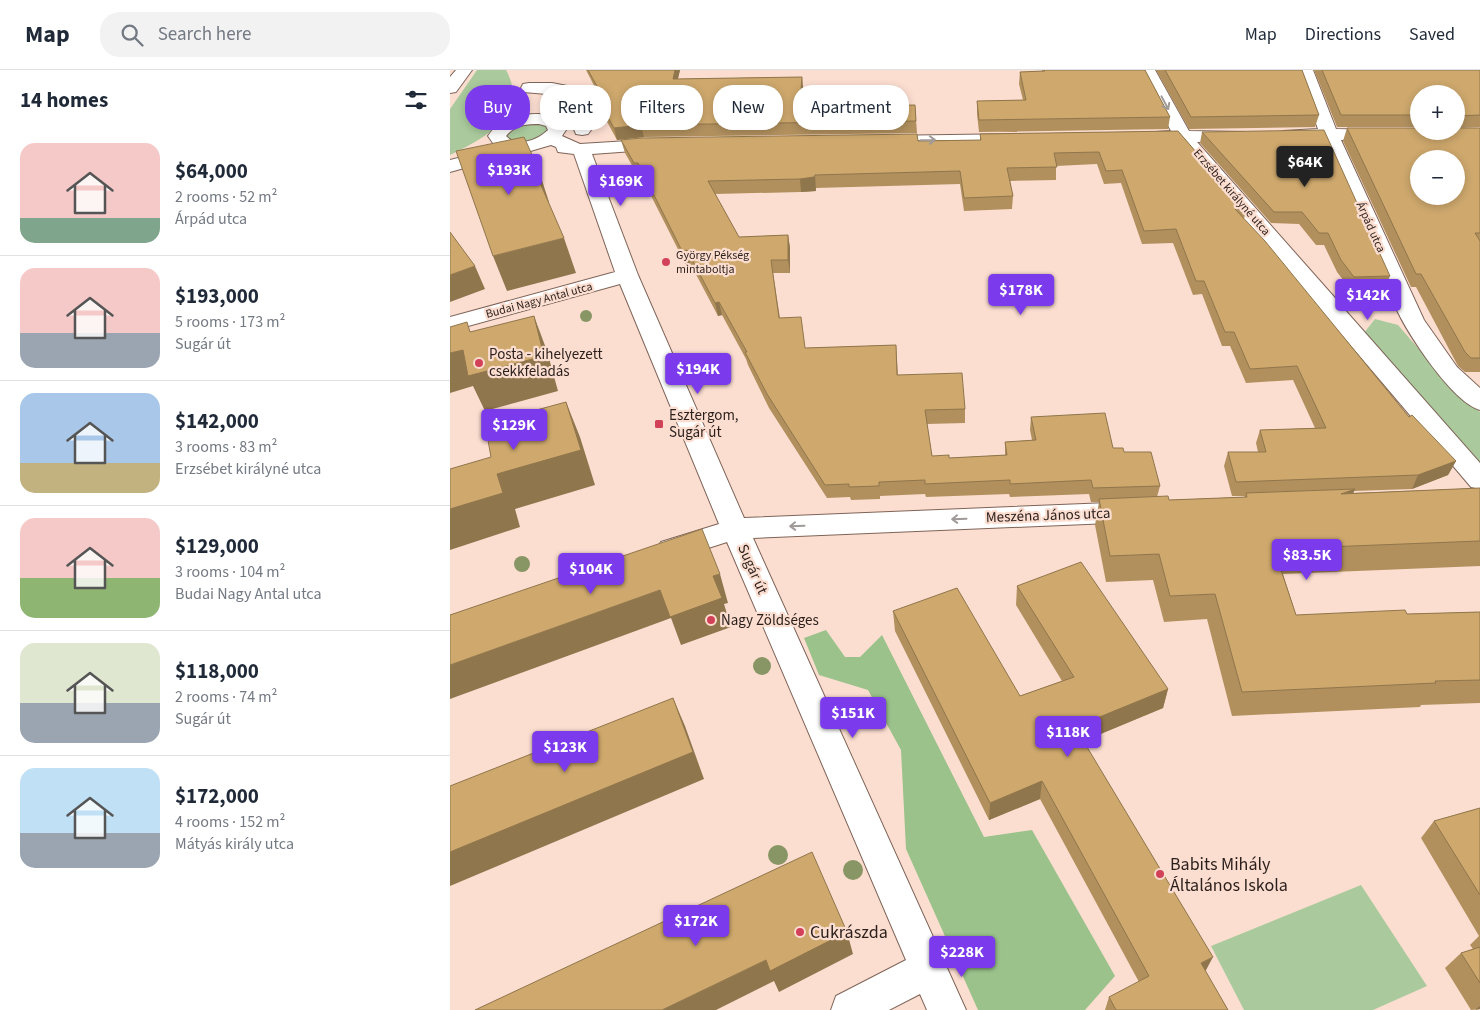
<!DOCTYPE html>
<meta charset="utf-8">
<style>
:root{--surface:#fff;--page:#f2f2f3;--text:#1f2937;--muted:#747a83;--line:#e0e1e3;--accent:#7c3aed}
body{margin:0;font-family:"Source Sans 3",sans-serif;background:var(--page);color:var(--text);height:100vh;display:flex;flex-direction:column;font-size:19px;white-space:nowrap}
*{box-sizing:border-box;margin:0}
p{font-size:16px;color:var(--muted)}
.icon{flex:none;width:28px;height:28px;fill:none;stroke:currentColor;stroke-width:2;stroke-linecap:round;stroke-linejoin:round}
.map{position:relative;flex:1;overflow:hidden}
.drawer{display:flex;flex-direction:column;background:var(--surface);width:450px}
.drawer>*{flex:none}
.hud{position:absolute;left:15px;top:15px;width:475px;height:45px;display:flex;gap:10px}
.buttons{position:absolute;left:960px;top:15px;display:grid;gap:10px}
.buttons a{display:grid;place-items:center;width:55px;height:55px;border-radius:50%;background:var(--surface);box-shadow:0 2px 8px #0003;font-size:25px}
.price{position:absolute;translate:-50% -42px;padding:0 11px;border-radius:5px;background:var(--accent);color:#fff;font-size:16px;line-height:32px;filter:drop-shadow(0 1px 2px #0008)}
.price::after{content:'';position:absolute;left:50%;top:30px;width:15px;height:11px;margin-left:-8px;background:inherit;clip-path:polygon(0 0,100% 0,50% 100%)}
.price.current{background:#222;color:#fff}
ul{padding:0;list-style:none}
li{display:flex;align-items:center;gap:15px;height:125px;padding:0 20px}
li+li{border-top:1px solid var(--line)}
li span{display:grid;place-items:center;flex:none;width:140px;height:100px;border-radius:15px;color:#555}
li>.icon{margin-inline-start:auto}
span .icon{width:60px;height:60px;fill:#fffc;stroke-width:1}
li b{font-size:21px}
h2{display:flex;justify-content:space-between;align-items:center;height:60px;padding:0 20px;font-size:21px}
.tag{padding:0 18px;border-radius:20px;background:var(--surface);box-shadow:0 2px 8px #0003;font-size:18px;line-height:45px}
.tag.current{background:var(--accent);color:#fff}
header{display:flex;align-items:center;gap:30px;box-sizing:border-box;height:70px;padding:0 25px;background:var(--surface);border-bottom:1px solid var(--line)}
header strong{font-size:24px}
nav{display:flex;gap:28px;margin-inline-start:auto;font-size:18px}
.search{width:350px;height:45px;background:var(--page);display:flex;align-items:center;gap:12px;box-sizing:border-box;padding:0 18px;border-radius:20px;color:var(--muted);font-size:19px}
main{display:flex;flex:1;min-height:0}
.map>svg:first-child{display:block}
.green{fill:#aaca9d}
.forest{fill:#9ac28a}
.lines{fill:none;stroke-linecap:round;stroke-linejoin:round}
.street-casing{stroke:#7e6458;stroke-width:2}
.street{fill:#fff;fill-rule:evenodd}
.tree{fill:#889665}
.wall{fill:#b1905e;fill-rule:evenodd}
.shaded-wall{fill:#90764c}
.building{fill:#cea86d;stroke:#90764c;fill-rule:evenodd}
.oneway{stroke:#9f9a98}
.poi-dot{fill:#d14157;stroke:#fcded1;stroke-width:2}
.labels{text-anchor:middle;stroke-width:4.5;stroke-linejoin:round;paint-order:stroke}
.far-street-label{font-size:12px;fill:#2a1f1b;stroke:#fcded1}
.far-poi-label{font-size:12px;fill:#2a1f1b;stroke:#fcded1;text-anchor:start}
.poi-label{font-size:15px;fill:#2a1f1b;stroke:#fcded1;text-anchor:start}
.street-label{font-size:15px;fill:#2a1f1b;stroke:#fcded1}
.near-poi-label{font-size:18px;fill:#2a1f1b;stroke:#fcded1;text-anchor:start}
</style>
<header>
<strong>Map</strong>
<div class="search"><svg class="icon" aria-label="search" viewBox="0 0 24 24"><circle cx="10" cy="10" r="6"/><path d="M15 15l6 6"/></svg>Search here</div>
<nav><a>Map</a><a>Directions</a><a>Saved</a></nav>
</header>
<main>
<section class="drawer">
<h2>14 homes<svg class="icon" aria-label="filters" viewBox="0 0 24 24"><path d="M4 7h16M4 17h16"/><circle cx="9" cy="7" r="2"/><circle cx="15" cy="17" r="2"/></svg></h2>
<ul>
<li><span style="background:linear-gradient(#f6c9c9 75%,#7fa58c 0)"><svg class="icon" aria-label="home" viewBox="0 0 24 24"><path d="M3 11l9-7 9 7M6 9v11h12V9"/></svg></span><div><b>$64,000</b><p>2 rooms · 52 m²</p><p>Árpád utca</p></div></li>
<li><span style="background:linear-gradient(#f6c9c9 65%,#9aa5b1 0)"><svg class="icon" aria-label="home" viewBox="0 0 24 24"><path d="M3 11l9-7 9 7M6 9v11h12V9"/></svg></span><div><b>$193,000</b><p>5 rooms · 173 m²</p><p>Sugár út</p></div></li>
<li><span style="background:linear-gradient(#a9c7e8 70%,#c2b280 0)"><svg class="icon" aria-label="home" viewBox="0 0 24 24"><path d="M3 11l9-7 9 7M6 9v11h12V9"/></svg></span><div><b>$142,000</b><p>3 rooms · 83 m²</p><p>Erzsébet királyné utca</p></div></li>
<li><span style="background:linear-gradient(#f6c9c9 60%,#8fb573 0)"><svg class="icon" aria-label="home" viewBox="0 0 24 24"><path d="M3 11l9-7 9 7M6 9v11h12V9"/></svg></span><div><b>$129,000</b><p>3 rooms · 104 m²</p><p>Budai Nagy Antal utca</p></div></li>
<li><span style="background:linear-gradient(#dfe7d0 60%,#9aa5b1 0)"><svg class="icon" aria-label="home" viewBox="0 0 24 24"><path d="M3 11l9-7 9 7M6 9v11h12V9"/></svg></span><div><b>$118,000</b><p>2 rooms · 74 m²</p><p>Sugár út</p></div></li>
<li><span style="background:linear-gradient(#bfe0f5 65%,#9aa5b1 0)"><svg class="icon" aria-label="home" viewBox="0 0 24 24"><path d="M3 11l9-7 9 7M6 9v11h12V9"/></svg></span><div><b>$172,000</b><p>4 rooms · 152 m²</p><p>Mátyás király utca</p></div></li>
</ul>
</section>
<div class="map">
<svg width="1030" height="940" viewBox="0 0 1030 940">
<rect width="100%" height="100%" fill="#fcded1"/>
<!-- green -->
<path class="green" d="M 27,0 L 56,0 C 81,45 33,69 0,85 L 0,39 Z
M 92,53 L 101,60 C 87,70 71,80 56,66 L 56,63 L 64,56 Z
M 925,249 L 948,255 L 993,307 L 1030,342 L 1030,398 L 913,264 Z
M 911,815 L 977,916 L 923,940 L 794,940 L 761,876 Z"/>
<!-- forest -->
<path class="forest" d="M 376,560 L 395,587 L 410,587 L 432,565 L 534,767 L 582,760 L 665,906 L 635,940 L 528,940 L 456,779 L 451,680 L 418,620 L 369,605 L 354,568 Z"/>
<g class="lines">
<!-- street casing -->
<g class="street-casing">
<path id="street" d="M 6,0 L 22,0 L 6,22 L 0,23 L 0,7 Z
M 689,0 L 705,0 L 739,61 L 794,62 L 797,66 L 794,70 L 788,71 L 747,72 L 885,228 L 940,224 L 873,70 L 833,69 L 830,65 L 833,61 L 868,59 L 847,0 L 863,0 L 886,59 L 939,60 L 942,64 L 939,68 L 933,69 L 891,70 L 974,250 L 1007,297 L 1030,318 L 1030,340 C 1002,332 957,263 945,236 L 895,240 L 1030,393 L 1030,419 L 1021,417 L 728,72 L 690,71 L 687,67 L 690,63 L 721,61 Z
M 79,13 L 102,13 L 122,17 L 141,60 L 138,64 L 132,65 L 126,64 L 109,25 L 73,22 L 71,18 L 73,14 Z
M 89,44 L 109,48 L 116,60 L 112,66 L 130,74 L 211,69 L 217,70 L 220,74 L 217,78 L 211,79 L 142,84 L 188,205 L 294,448 L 684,432 L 693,435 L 697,442 L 693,449 L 684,452 L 303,468 L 516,940 L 477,940 L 470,924 L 439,940 L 381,940 L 386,926 L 456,890 L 277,472 L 221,490 L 211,486 L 207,479 L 211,472 L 269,454 L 170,214 L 0,261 L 0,247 L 165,202 L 124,84 L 108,82 L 106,77 L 101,75 L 77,82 L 54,80 L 56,83 L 53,87 L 0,102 L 0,90 L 48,78 L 45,76 L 38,66 C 50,48 68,44 89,44 ZM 89,54 L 96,56 L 98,60 C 88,70 67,78 56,66 C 65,55 76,54 89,54 Z
M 568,64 L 574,65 L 577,69 L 574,73 L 431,76 L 425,75 L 422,71 L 425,67 L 431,66 Z"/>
</g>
<!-- street -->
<use href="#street" class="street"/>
</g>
<!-- trees -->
<g class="tree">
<circle cx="136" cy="246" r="6"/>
<circle cx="72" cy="494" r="8"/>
<circle cx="312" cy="596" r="9"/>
<circle cx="328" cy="785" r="10"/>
<circle cx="403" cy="800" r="10"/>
</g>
<!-- wall -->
<path class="wall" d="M 136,0 L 230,0 L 228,9 L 352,7 L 353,20 L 358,31 L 358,38 L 465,35 L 467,63 L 194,67 L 167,70 L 155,48 L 152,37 L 153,33 Z
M 592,0 L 695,0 L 720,47 L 718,59 L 529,62 L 527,44 L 527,31 L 573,30 L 569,14 L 570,2 L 592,1 Z
M 706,0 L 852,0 L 869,45 L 865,57 L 739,59 Z
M 864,0 L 1030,0 L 1030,57 L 1006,58 L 1006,24 L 969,24 L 969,57 L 887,57 Z
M 897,58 L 1030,58 L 1030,302 L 1015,302 L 1008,296 L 966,217 L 961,217 L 893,71 Z
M 728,61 L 796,140 L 794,149 L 959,347 L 1006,391 L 998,405 L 962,419 L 904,421 L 903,423 L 1030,418 L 1030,496 L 833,504 L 846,545 L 957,544 L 1030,542 L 1030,633 L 971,635 L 970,637 L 782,646 L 757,549 L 714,552 L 703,510 L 656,512 L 645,455 L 649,432 L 641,432 L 639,424 L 560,427 L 559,424 L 476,427 L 475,424 L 430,426 L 430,429 L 401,430 L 400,427 L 377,428 L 319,338 L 298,295 L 296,289 L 272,245 L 268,246 L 240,193 L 236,195 L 191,106 L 188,106 L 175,83 L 171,70 L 530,70 L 530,64 ZM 647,94 L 654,114 L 671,113 L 692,174 L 723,173 L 743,225 L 752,224 L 772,276 L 780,276 L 796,313 L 843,310 L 865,358 L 810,360 L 806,373 L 808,382 L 778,382 L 774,396 L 782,426 L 795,426 L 794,427 L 719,430 L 707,427 L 710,416 L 674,382 L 581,347 L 580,360 L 582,370 L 555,372 L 555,385 L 499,388 L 482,386 L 477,354 L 515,353 L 515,339 L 448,305 L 446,275 L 355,278 L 330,248 L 323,203 L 340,203 L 340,178 L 338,165 L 289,167 L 265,124 L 351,122 L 366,121 L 366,118 L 510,114 L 514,141 L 562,139 L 563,126 L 560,111 L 606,110 L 606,96 Z
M 752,62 L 940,206 L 935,218 L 900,219 L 887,202 L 874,175 L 866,175 L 849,154 L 821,153 L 750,73 Z
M 567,516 L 718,619 L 713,638 L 633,671 L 755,901 L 778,940 L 655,940 L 659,927 L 689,912 L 590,729 L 539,750 L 445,561 L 443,541 L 570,626 L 612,611 L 566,535 Z
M 1030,738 L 1030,939 L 1021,940 L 995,898 L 1011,883 L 1023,879 L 1020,875 L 1029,866 L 971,768 L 984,751 Z"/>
<!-- shaded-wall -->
<path class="shaded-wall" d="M 225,0 L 230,0 L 225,20 L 223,9 Z
M 352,7 L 353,18 L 352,31 L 351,20 Z
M 357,20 L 358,31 L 357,49 L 355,38 Z
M 191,55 L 194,67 L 167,70 L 164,58 Z
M 88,98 L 99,132 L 96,133 L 84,99 Z
M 365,105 L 366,121 L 351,122 L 350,109 Z
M 338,165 L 340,178 L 340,203 L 338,190 Z
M 114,168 L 126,203 L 57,221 L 43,186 Z
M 237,180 L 240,193 L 236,195 L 232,181 Z
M 25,196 L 35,219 L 0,232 L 0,205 Z
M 269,232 L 272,245 L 268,246 L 265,233 Z
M 84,246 L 97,281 L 108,321 L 35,341 L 23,316 L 0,323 L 0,283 L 13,280 Z
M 116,332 L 130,367 L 145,415 L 65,439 L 70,457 L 0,480 L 0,439 L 47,404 Z
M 1006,391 L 998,405 L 962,419 L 968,405 Z
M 905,419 L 894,445 L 891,424 Z
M 270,504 L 278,533 L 274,534 L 281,557 L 231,575 L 221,548 L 0,629 L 0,595 L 210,520 L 263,506 Z
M 718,619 L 713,638 L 622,676 L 625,657 Z
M 223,628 L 235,656 L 254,709 L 0,816 L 0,782 Z
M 592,711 L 590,729 L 539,750 L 540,733 Z
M 397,862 L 403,884 L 329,922 L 324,911 L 266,940 L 212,940 L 316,890 Z
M 763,887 L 755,902 L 751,893 Z
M 1030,936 L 1030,939 L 1025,940 Z"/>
<!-- building -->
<path class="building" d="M 138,0 L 225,0 L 223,9 L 352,7 L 351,20 L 357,20 L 355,38 L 465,35 L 466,51 L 191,55 L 164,58 L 152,37 L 154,29 Z
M 594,0 L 695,0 L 720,47 L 529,50 L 527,31 L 576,30 L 570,2 L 595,1 Z
M 715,0 L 852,0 L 869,45 L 741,47 Z
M 872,0 L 1030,0 L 1030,45 L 1006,46 L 1006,24 L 969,24 L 969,45 L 891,45 Z
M 897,58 L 969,58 L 969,61 L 1006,61 L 1006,58 L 1030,58 L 1030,163 L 1025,163 L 1030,171 L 1030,288 L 1021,288 L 1015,282 L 971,204 L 966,204 ZM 969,89 L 1006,89 L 1006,126 L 969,126 Z
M 874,60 L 940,206 L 904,207 L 891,190 L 878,163 L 869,163 L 852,142 L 824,142 L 752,62 Z
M 728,61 L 796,140 L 785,139 L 815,171 L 959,347 L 962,345 L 1006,391 L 968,405 L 786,412 L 778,382 L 816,382 L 810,360 L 876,358 L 847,296 L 800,299 L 784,262 L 775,262 L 754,211 L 746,211 L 726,159 L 694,161 L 672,100 L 656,101 L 649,82 L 604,83 L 607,97 L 557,98 L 563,126 L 514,128 L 510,101 L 365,105 L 364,107 L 350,109 L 258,111 L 289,167 L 338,165 L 338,190 L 321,190 L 329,248 L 351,247 L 355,278 L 446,275 L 447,305 L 512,303 L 515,339 L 475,340 L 482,386 L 499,385 L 499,388 L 557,385 L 555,372 L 586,370 L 581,347 L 655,343 L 663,378 L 673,378 L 674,382 L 701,382 L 710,416 L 643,418 L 641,410 L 560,414 L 560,410 L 475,414 L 475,410 L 429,412 L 429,416 L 399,417 L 399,414 L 375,415 L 317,324 L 295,282 L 297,282 L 269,232 L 265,233 L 237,180 L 232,181 L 188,93 L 184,93 L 171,70 L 191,68 L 467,64 L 468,71 L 531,70 L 530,64 Z
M 74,67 L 88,98 L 84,99 L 114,168 L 43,186 L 6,81 Z
M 0,162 L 25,196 L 0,205 Z
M 84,246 L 94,286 L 18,306 L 13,280 L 0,283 L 0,257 L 17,252 L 20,262 Z
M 116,332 L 131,380 L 47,404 L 53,423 L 0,439 L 0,399 L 41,387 L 35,354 Z
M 1030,418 L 1030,471 L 824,479 L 846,545 L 955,540 L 957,544 L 1030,542 L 1030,610 L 985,611 L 986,613 L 792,622 L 765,524 L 720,526 L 709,484 L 660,486 L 649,429 L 718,426 L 719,430 L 797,427 L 796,423 L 905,419 L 891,424 Z
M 252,459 L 270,504 L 263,506 L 272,528 L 220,547 L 210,520 L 0,595 L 0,545 Z
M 631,492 L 718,619 L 625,657 L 763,887 L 751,893 L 778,940 L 666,940 L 659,927 L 699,906 L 592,711 L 540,733 L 443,541 L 507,518 L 570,626 L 624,607 L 567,516 Z
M 223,628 L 243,682 L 0,782 L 0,716 Z
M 1030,738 L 1030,825 L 984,751 Z
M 362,782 L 397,862 L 320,901 L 316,890 L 212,940 L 25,940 Z
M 1030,877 L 1030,913 L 1011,883 Z"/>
<!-- one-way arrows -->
<defs><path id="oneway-shaft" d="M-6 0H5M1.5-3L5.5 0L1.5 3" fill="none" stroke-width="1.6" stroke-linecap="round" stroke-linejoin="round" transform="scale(1.25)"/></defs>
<g class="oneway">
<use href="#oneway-shaft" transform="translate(715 33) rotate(62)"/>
<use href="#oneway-shaft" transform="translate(478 70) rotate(-1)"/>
<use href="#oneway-shaft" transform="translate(509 449) rotate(178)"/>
<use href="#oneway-shaft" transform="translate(347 456) rotate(178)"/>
</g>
<!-- markers -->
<g class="poi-dot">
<circle cx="216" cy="192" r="5"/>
<circle cx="29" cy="293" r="5"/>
<rect x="204" y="349" width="10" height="10" rx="2.5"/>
<circle cx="261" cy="550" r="5"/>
<circle cx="710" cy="804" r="5"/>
<circle cx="350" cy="862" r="5"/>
</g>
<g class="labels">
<!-- far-street labels -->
<g class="far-street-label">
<text transform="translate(782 122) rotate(49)" y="4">Erzsébet királyné utca</text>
<text transform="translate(921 157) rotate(66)" y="4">Árpád utca</text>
<text transform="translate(89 230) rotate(-15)" y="4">Budai Nagy Antal utca</text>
</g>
<!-- far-poi labels -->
<g class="far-poi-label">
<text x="226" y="189">György Pékség<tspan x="226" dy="14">mintaboltja</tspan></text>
</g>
<!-- poi labels -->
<g class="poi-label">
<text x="39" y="289">Posta - kihelyezett<tspan x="39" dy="17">csekkfeladás</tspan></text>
<text x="219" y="350">Esztergom,<tspan x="219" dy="17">Sugár út</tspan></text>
<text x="271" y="555">Nagy Zöldséges</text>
</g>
<!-- street labels -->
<g class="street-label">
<text transform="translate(598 445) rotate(-2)" y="5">Meszéna János utca</text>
<text transform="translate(303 499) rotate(66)" y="5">Sugár út</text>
</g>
<!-- near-poi labels -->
<g class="near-poi-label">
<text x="720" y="800">Babits Mihály<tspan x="720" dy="21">Általános Iskola</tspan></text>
<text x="360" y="868">Cukrászda</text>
</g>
</g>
</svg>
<div class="buttons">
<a>+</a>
<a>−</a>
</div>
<b class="price current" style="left:855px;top:118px">$64K</b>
<b class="price" style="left:59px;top:126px">$193K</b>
<b class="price" style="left:171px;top:137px">$169K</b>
<b class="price" style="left:571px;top:246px">$178K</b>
<b class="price" style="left:918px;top:251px">$142K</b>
<b class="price" style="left:248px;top:325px">$194K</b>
<b class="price" style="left:64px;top:381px">$129K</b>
<b class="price" style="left:857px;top:511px">$83.5K</b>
<b class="price" style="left:141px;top:525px">$104K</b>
<b class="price" style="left:403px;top:669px">$151K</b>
<b class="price" style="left:618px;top:688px">$118K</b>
<b class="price" style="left:115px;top:703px">$123K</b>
<b class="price" style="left:246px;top:877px">$172K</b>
<b class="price" style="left:512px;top:908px">$228K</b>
<div class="hud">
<a class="tag current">Buy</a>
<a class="tag">Rent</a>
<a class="tag">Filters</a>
<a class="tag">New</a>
<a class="tag">Apartment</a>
</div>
</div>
</main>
